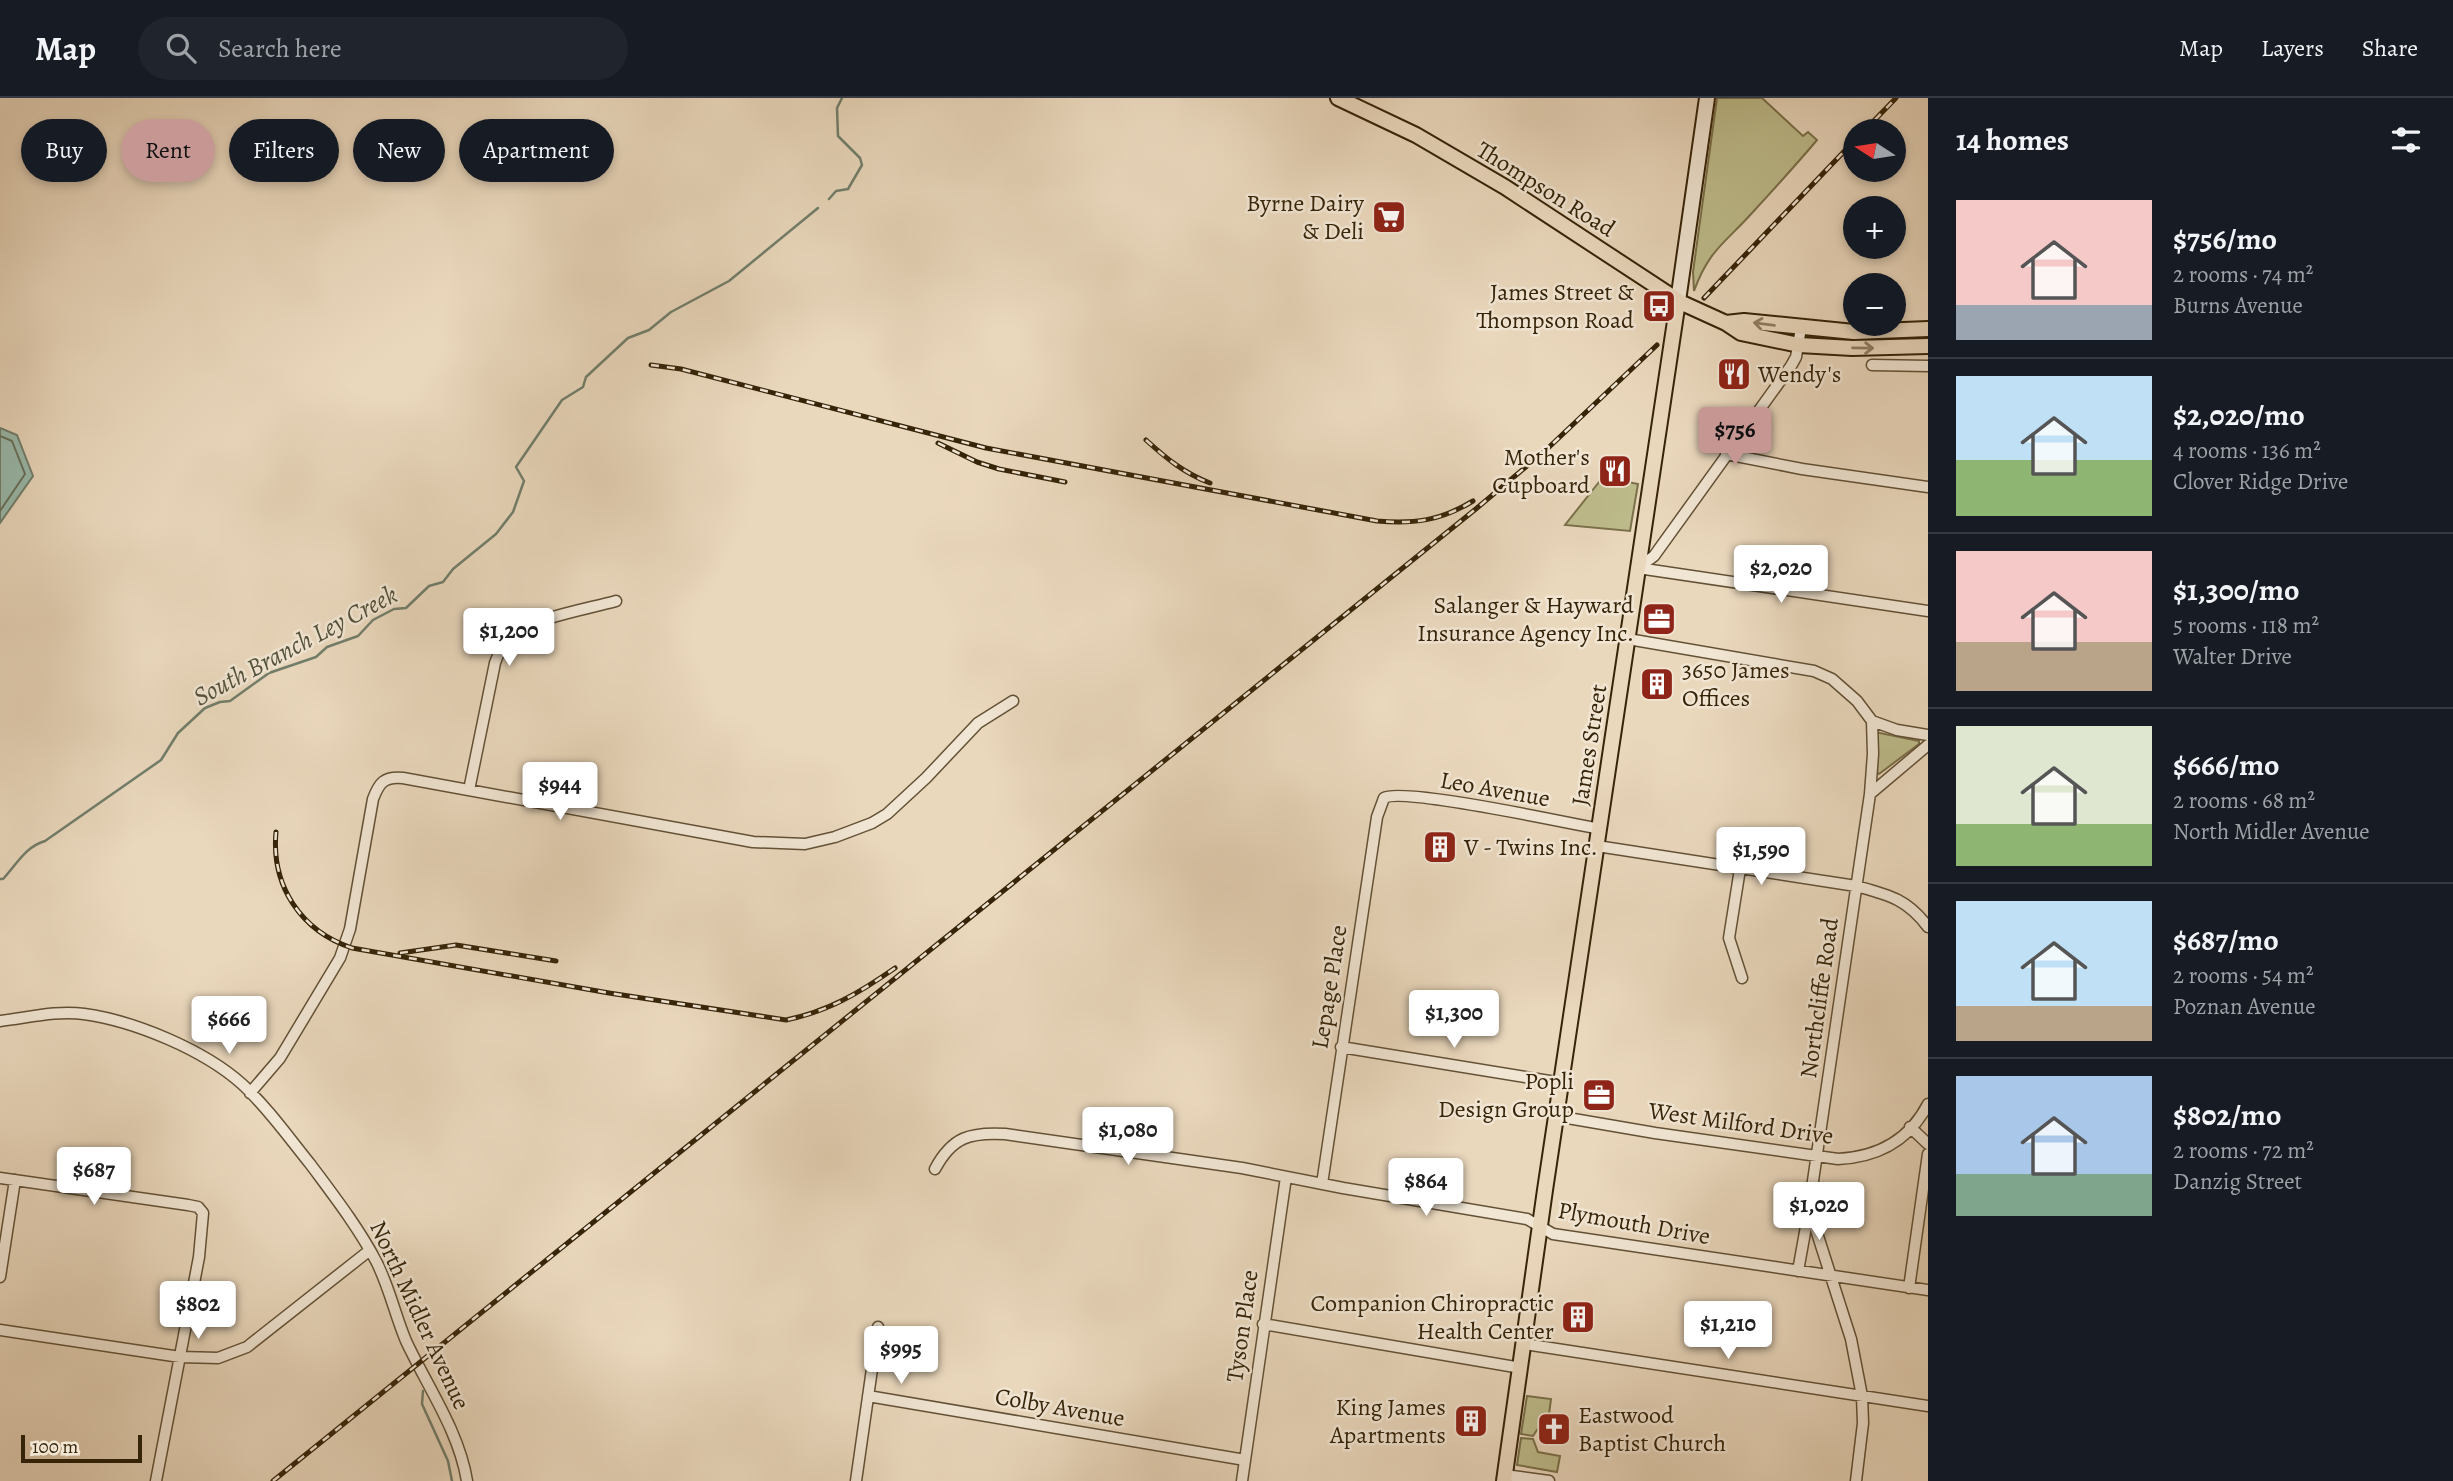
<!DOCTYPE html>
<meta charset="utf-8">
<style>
:root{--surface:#171b24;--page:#20242c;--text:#f1f3f6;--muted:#9ea1a6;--line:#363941;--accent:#c59692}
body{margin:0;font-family:Alegreya,serif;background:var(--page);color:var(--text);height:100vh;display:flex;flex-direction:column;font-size:26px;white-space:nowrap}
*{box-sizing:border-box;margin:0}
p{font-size:23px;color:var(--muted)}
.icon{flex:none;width:38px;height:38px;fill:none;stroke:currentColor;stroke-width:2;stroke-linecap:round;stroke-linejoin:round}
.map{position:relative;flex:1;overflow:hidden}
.drawer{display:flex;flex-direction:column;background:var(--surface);width:525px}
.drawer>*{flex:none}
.guide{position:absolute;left:21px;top:21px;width:665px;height:63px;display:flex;gap:14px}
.needle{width:46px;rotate:282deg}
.tools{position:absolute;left:1843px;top:21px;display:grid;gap:14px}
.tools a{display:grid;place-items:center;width:63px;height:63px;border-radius:50%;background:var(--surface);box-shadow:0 4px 10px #0003;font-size:35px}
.scale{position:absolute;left:21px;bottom:18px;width:121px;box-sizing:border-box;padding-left:7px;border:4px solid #362409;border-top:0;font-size:19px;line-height:24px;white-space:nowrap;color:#362409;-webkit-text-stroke:5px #f1e6d4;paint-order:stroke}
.price{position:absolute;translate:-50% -60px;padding:0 16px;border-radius:7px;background:#fff;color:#222;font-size:23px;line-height:46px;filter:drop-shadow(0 2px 4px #0008)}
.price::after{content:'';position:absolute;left:50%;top:42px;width:21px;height:16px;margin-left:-10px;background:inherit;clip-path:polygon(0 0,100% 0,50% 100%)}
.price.active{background:var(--accent);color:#111}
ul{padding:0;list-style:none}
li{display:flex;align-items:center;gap:21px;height:175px;padding:0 28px}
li+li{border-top:2px solid var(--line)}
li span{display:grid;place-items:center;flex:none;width:196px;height:140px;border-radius:0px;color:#555}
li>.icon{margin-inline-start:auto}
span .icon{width:84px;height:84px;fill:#fffc;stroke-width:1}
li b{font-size:30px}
h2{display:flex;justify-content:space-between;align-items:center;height:84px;padding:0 28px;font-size:30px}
.pill{padding:0 24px;border-radius:32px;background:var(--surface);box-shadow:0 4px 10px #0003;font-size:24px;line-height:63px}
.pill.active{background:var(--accent);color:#111}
header{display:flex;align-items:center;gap:42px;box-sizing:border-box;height:98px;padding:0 35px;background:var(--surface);border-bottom:2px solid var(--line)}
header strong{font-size:33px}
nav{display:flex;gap:38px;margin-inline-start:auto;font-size:24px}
.search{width:490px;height:63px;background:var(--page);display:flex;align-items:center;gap:18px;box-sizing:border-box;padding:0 24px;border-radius:38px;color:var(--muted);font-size:26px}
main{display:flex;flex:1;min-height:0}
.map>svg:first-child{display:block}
.green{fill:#bebc8c;stroke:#7a704a;stroke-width:2}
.water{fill:#98baac;stroke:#717e6b;stroke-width:2}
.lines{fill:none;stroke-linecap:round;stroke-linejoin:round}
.shore{stroke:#676f5a;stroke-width:2}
.stream{stroke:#717e6b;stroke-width:2.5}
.street-casing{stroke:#635136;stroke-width:13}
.secondary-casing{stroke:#362409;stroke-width:18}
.primary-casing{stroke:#362409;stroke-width:18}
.street{stroke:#f1e6d4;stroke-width:10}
.secondary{stroke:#f1e6d4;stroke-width:14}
.primary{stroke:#ead8bd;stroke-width:14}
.rail-casing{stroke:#362409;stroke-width:5}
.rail{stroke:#f1e6d4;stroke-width:2.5;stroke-dasharray:8;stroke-linecap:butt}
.oneway{stroke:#907e63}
.labels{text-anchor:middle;stroke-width:5;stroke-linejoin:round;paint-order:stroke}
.street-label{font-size:24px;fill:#362409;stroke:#f1e6d4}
.poi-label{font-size:24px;fill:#362409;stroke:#f1e6d4;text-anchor:end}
.water-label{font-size:26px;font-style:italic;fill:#53513a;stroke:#f1e6d4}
</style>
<header>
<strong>Map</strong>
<div class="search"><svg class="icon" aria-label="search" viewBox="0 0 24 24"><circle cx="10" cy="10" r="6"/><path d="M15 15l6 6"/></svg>Search here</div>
<nav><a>Map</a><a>Layers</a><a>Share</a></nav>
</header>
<main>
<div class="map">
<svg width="1928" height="1383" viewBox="0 0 1928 1383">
<rect width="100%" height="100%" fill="#ead8bd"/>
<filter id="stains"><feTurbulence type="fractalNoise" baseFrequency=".00286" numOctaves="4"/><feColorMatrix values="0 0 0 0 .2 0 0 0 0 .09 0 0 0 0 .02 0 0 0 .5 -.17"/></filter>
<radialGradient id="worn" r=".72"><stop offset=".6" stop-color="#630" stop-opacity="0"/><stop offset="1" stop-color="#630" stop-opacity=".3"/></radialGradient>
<!-- green -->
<path class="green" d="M 1717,0 L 1762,0 L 1803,38 L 1808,34 L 1817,42 C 1796,67 1774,91 1752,115 C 1724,146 1709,152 1694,193 L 1693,174 Z
M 1603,379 L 1638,386 L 1630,433 L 1565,427 Z
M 1875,634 L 1919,643 L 1919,646 L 1879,676 L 1876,673 Z
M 1527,1298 L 1551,1301 L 1548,1324 L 1537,1332 L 1533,1338 L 1521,1336 Z
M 1521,1340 L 1533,1341 L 1538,1354 L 1560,1358 L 1557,1374 L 1517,1367 Z"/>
<!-- water -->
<path class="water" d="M 0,330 L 17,337 L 33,378 L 0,425 Z"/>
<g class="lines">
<!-- shore -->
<path class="shore" d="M 0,338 L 12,343 L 25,376 L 0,413"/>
<!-- stream -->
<path class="stream" d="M 829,101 L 836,93 L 848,91 L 862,67 L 860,60 L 838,38 L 837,10 L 842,0
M 0,781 L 3,781 C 17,766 25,749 45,743 L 161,662 L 178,635 L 205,610 L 220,604 L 230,603 L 269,575 L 316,559 L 327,549 L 358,538 L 373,522 L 394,511 L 406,510 L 429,488 L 443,484 L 453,471 L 496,436 L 513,414 L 524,383 L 516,369 L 562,302 L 583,289 L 586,279 L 628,240 L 649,232 L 671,214 L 729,183 L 818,110
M 423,1293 L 422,1306 L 448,1363 L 452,1383"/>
<!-- street casing -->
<g class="street-casing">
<path id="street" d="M 1872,267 L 1928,268
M 1726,356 L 1802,371 L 1928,389
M 1638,470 L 1654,458 L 1791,268 L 1796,259 L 1801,230
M 1638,470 L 1928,513
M 1628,541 L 1814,573 L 1832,581 L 1857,603 L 1872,623 L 1897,632 L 1928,637
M 469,692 L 495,565 C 499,553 505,541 516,534 C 541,519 587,511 616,503
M 1870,696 L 1873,656 L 1872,623
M 1597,748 L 1856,788 C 1889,797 1907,801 1928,829
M 1740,771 L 1729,840 L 1742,880
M 0,923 C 27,920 57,912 84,916 C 135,923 204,952 242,986 C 268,1010 289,1040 311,1067 C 334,1098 358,1129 376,1163 C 389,1188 395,1217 406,1243 C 427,1288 459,1333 467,1383
M 1341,949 L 1562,985
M 250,995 L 280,960 L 340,860 L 350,831 L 373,701 C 379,685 384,678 403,680 L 753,744 L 805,746 L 835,739 L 872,725 L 887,716 L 926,680 L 978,625 L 1013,603
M 1556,1018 L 1655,1035 L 1838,1061 C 1878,1059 1909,1043 1928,1006
M 1910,1029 L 1928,1046
M 935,1071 C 952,1039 970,1034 1005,1036 L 1242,1070 L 1343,1090 L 1527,1121 L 1553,1136 L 1928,1192
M 0,1080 L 188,1107 L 198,1109 L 203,1115 L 199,1159 L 156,1383
M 1322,1086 L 1377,719 L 1384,700 C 1402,689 1568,725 1600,731
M 1798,1173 L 1809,1112
M 0,1179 L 15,1082
M 1909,1190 L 1928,1056
M 1263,1226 L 1521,1270
M 0,1232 L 180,1259 L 218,1260 L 247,1249 L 370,1152
M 1524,1246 L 1928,1308
M 868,1298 L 1245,1362
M 1505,1377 L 1549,1383
M 856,1383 L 878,1229
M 1242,1383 L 1286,1079
M 1856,1383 L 1863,1325 L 1862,1298 L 1851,1241 L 1809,1110 L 1870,696 L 1928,647"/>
</g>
<!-- secondary casing -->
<g class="secondary-casing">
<path id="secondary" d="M 1678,203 L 1707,0"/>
</g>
<!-- primary casing -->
<g class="primary-casing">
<path id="primary" d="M 1338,0 L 1416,37 L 1505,89 L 1682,205 L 1726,225 L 1741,235 L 1799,247 L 1852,250 L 1928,248
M 1726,225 L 1744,223 L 1854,234 L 1928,231
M 1504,1383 L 1545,1092 L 1678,203"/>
</g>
<!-- street -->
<use href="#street" class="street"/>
<!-- secondary -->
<use href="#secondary" class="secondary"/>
<!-- primary -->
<use href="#primary" class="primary"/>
<!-- rail casing -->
<g class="rail-casing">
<path id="rail" d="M 1864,33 L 1896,0
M 1704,200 L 1855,42
M 651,267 L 681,271 L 986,350 L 1377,423 C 1414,426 1440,423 1473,403
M 1146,342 C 1167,361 1184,375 1210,385
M 938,345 L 977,364 L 999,371 L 1065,384
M 276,734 C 271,788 301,833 352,850 L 609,895 L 786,922 C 829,913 859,895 895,870
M 400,855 L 456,847 L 556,863
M 273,1383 L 1477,410 L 1546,352 L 1657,247"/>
</g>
<!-- rail -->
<use href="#rail" class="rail"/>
</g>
<!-- one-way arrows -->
<defs><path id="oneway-shaft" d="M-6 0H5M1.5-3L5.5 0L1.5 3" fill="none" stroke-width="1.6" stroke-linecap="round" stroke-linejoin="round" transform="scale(1.75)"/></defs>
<g class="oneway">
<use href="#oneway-shaft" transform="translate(1764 226) rotate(-173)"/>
<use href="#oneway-shaft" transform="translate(1863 250) rotate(1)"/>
</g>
<!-- icons -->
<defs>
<g id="supermarket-square" transform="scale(1.75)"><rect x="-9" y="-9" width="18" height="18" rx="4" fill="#8f2418" stroke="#f1e6d4"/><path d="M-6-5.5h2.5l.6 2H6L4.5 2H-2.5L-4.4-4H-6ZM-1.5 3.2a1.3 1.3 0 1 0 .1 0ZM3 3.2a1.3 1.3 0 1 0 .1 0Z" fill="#fff"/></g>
<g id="bus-square" transform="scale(1.75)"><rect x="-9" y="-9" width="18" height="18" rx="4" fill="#8f2418" stroke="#f1e6d4"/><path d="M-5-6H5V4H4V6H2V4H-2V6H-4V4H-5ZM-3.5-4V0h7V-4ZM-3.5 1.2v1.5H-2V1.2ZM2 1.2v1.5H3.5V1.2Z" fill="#fff"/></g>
<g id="restaurant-square" transform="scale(1.75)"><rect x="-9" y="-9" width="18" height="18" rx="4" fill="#8f2418" stroke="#f1e6d4"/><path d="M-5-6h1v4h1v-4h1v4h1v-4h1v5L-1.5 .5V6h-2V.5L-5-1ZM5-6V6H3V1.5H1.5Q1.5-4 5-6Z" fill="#fff"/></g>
<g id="office-square" transform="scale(1.75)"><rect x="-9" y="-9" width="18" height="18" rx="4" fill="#8f2418" stroke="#f1e6d4"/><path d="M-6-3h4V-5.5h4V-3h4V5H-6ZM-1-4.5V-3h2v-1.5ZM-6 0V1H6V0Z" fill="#fff"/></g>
<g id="building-square" transform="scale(1.75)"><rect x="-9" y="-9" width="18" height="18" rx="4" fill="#8f2418" stroke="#f1e6d4"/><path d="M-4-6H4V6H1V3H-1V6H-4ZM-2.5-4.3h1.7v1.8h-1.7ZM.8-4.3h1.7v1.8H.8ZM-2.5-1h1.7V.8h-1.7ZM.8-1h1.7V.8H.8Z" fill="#fff"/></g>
<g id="church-square" transform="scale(1.75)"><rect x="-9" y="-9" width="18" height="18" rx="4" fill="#8f2418" stroke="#f1e6d4"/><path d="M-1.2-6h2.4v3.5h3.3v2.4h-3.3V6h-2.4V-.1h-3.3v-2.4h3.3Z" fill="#fff"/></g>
</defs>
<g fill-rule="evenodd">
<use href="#supermarket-square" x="1389" y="119"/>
<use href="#bus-square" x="1659" y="208"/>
<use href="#restaurant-square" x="1734" y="276"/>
<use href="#restaurant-square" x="1615" y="373"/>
<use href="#office-square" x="1659" y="521"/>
<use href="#building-square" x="1657" y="586"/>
<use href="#building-square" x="1440" y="749"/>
<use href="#office-square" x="1599" y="997"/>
<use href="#building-square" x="1578" y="1219"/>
<use href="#building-square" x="1471" y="1323"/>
<use href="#church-square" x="1554" y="1331"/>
</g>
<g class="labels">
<!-- street labels -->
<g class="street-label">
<text transform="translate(1546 91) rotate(32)" y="8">Thompson Road</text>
<text transform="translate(1589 647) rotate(-81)" y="8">James Street</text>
<text transform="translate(1495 691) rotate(10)" y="8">Leo Avenue</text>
<text transform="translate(1329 889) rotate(-81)" y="8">Lepage Place</text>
<text transform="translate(1819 900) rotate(-82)" y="8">Northcliffe Road</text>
<text transform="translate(1741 1025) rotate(8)" y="8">West Milford Drive</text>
<text transform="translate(1634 1125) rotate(10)" y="8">Plymouth Drive</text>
<text transform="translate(420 1217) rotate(65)" y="8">North Midler Avenue</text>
<text transform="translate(1242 1228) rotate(-82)" y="8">Tyson Place</text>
<text transform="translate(1060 1309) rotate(10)" y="8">Colby Avenue</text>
</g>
<!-- poi labels -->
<g class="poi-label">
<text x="1364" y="113">Byrne Dairy<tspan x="1364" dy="28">&amp; Deli</tspan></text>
<text x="1634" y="202">James Street &amp;<tspan x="1634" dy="28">Thompson Road</tspan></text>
<text x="1758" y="284" text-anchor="start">Wendy's</text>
<text x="1590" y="367">Mother's<tspan x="1590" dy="28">Cupboard</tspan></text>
<text x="1634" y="515">Salanger &amp; Hayward<tspan x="1634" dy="28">Insurance Agency Inc.</tspan></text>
<text x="1682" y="580" text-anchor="start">3650 James<tspan x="1682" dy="28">Offices</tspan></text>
<text x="1464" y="757" text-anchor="start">V - Twins Inc.</text>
<text x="1574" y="991">Popli<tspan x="1574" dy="28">Design Group</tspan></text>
<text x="1554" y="1213">Companion Chiropractic<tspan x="1554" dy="28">Health Center</tspan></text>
<text x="1446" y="1317">King James<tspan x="1446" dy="28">Apartments</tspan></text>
<text x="1578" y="1325" text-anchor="start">Eastwood<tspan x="1578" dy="28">Baptist Church</tspan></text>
</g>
<!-- water labels -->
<g class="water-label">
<text transform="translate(295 547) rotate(-28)" y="9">South Branch Ley Creek</text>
</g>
</g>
<rect width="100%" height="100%" filter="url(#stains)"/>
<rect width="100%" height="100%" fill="url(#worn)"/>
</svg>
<div class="tools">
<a><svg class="needle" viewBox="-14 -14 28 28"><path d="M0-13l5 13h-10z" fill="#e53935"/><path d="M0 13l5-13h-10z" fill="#9ea1a6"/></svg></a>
<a>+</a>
<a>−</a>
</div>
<div class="scale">100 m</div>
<b class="price active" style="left:1735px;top:369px">$756</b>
<b class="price" style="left:1781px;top:507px">$2,020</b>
<b class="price" style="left:509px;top:570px">$1,200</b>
<b class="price" style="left:560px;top:724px">$944</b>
<b class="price" style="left:1761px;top:789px">$1,590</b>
<b class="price" style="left:1454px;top:952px">$1,300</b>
<b class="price" style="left:229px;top:958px">$666</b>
<b class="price" style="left:1128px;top:1069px">$1,080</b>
<b class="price" style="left:94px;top:1109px">$687</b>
<b class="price" style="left:1426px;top:1120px">$864</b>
<b class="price" style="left:1819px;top:1144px">$1,020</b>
<b class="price" style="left:198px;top:1243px">$802</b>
<b class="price" style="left:1728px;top:1263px">$1,210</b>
<b class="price" style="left:901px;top:1288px">$995</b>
<div class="guide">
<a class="pill">Buy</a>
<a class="pill active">Rent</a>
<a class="pill">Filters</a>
<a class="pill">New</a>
<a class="pill">Apartment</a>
</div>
</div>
<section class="drawer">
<h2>14 homes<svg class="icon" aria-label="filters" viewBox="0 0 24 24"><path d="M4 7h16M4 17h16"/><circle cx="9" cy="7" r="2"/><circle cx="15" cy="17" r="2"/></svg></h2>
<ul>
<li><span style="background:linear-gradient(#f6c9c9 75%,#9aa5b1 0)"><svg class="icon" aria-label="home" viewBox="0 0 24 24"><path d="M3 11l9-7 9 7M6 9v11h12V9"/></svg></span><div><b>$756/mo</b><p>2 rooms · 74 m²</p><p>Burns Avenue</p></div></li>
<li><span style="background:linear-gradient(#bfe0f5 60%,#8fb573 0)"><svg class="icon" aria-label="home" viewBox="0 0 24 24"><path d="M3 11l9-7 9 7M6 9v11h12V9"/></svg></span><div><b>$2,020/mo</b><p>4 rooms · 136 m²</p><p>Clover Ridge Drive</p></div></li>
<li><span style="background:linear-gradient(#f6c9c9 65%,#b9a48a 0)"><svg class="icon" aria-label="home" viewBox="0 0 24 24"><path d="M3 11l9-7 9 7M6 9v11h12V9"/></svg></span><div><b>$1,300/mo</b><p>5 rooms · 118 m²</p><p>Walter Drive</p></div></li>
<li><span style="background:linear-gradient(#dfe7d0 70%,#8fb573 0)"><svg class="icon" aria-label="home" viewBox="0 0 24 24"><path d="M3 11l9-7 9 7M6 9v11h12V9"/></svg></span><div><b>$666/mo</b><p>2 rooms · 68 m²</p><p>North Midler Avenue</p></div></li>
<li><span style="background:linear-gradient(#bfe0f5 75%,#b9a48a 0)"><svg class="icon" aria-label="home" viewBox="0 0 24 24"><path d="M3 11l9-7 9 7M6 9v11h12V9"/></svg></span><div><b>$687/mo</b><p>2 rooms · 54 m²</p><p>Poznan Avenue</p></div></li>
<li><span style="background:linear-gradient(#a9c7e8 70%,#7fa58c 0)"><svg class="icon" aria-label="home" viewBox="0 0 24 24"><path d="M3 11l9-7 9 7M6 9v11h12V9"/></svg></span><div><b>$802/mo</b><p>2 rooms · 72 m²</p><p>Danzig Street</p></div></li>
</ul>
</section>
</main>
